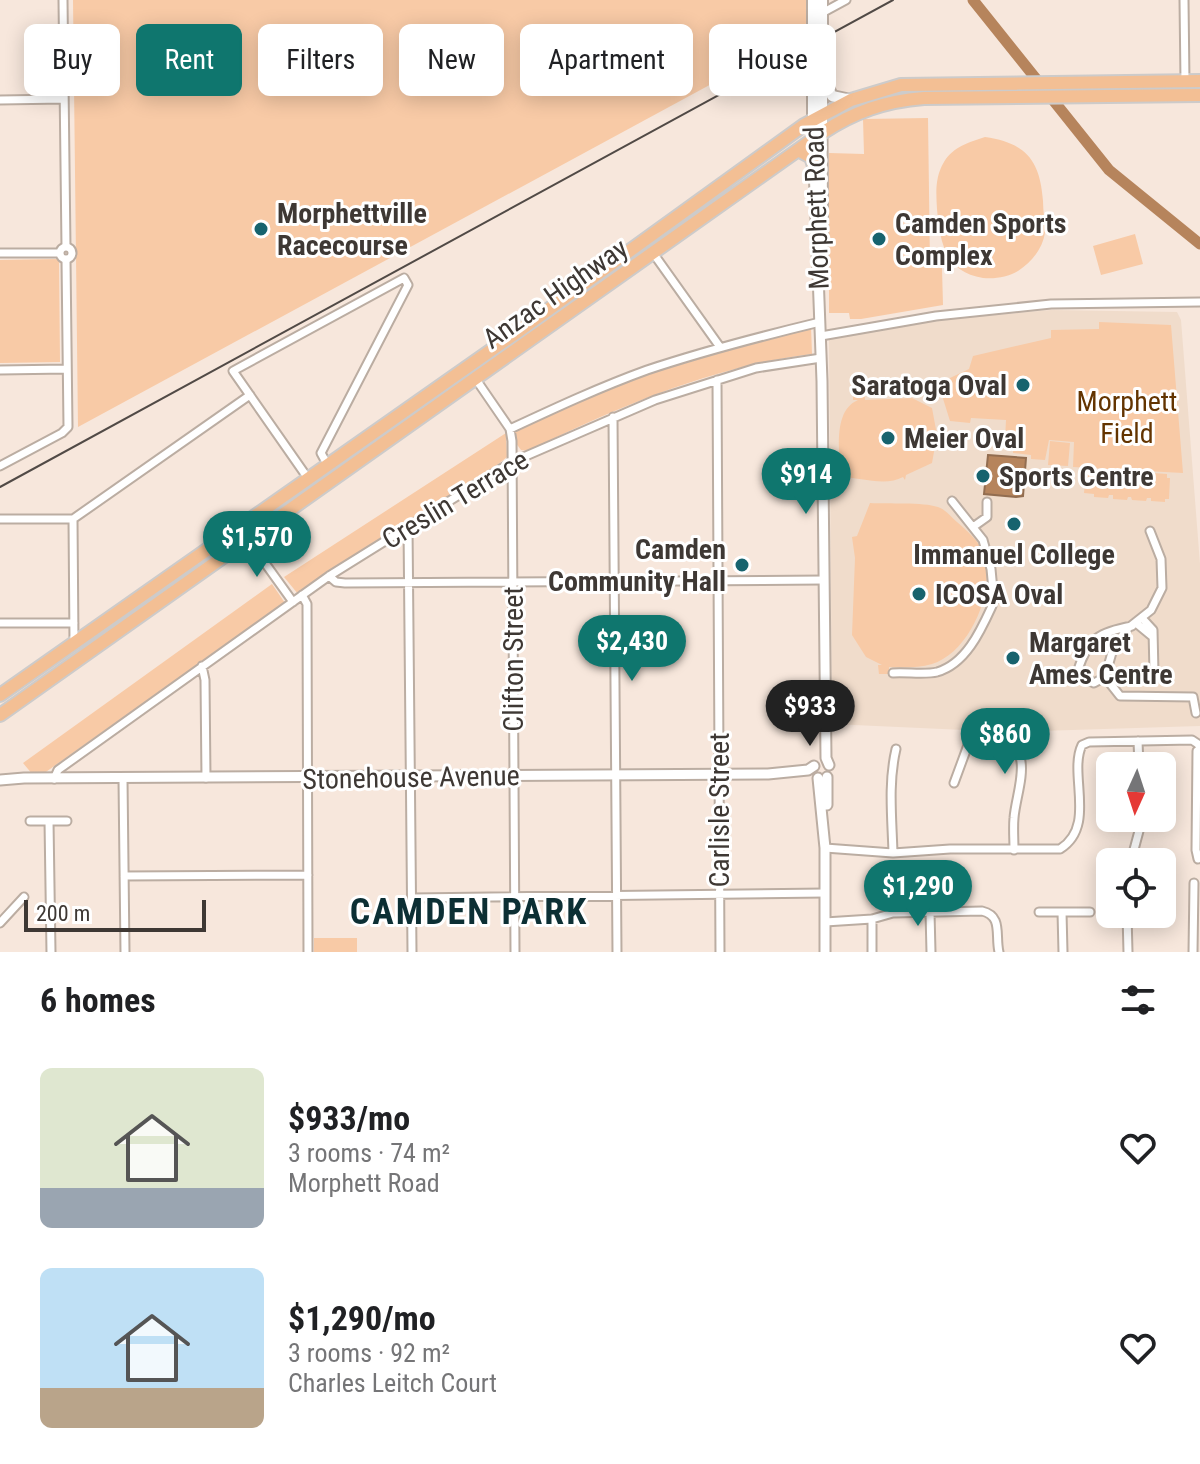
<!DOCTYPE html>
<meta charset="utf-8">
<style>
:root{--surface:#fff;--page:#f2f2f2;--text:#202124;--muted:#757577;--accent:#0f766e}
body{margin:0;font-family:"Roboto Condensed",sans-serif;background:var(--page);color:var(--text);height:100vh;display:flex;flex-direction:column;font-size:30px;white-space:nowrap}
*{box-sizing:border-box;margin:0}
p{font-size:26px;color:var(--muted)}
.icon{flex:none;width:44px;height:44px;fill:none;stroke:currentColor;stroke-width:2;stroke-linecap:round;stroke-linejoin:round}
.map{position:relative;height:952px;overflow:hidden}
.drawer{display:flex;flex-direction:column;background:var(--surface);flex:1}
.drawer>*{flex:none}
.banner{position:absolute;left:24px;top:24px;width:1152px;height:72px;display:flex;gap:16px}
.needle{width:52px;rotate:183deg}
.fabs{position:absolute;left:1096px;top:752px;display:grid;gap:16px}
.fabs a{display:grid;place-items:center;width:80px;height:80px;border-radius:12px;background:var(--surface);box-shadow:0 4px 20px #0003;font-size:40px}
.scale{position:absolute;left:24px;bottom:20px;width:182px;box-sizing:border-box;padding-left:8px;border:4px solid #3e3834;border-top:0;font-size:22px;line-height:28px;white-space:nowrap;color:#3e3834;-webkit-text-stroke:6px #fff;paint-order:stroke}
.price{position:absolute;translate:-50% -68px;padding:0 18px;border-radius:28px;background:var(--accent);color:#fff;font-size:26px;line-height:52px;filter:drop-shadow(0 2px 4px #0008)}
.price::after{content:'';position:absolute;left:50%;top:48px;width:24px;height:18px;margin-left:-12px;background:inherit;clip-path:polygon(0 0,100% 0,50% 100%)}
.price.on{background:#222;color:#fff}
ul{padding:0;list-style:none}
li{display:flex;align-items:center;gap:24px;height:200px;padding:0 40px}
li span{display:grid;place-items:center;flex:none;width:224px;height:160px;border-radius:12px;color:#555}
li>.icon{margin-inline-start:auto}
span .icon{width:96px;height:96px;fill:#fffc;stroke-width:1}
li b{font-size:34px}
h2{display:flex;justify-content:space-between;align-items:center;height:96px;padding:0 40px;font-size:34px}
.tag{padding:0 28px;border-radius:12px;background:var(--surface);box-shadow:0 4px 20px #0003;font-size:28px;line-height:72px}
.tag.on{background:var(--accent);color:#fff}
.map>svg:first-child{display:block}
.built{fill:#f0dccb}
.green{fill:#f8caa6}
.water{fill:#b6845c;stroke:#926d50;stroke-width:2}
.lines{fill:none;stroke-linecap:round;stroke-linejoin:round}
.river{stroke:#b6845c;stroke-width:11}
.minor-casing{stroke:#bbada2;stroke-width:11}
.tertiary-casing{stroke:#bbada2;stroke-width:13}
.secondary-casing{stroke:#bbada2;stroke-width:14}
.trunk-casing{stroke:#cdcbca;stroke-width:16}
.minor{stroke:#fff;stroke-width:7}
.tertiary{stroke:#fff;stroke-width:9}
.secondary{stroke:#fff;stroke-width:10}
.trunk{stroke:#f3bf94;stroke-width:12}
.tram{stroke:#514a46;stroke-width:2}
.poi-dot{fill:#17636e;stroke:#fff;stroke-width:3}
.labels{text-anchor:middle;stroke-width:6;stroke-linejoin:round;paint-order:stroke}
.street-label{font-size:28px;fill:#3e3834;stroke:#fff}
.poi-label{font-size:28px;font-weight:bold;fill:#3e3834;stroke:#fff;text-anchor:start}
.park-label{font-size:28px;fill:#633400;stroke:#fff}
.district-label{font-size:36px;font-weight:bold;letter-spacing:2px;fill:#0c2f34;stroke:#fff}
</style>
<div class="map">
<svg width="1200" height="952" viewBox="0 0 1200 952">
<rect width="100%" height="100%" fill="#f7e7dc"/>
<!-- built -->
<path class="built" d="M 1051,310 L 1177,312 L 1181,320 L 1200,564 L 1200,726 L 1008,732 L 832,724 L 829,339 L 949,319 Z"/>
<!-- green -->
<path class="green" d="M 73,0 L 808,0 L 808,19 L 800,36 L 78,427 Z
M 928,118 L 930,265 L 942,268 L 943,305 L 861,319 L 850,319 L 849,313 L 829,313 L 829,153 L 864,154 L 863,119 Z
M 985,137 C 1026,143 1040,160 1043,201 C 1043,211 1045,222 1045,232 C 1043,248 1032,262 1018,271 C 1008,277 996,279 983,278 C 945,272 940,242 937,209 C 936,192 935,177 944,162 C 953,147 969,142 985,137 Z
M 1135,234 L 1143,264 L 1101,275 L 1093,246 Z
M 59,259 L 60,362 L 0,363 L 0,260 Z
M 1099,322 L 1171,325 L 1183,473 L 1073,467 L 1074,442 L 1049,440 L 1045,460 L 1031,459 L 1031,455 L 1013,453 L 1014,440 L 1005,439 L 1006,420 L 971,418 L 970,423 L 950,421 L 940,389 L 950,378 L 969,369 L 973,356 L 1051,338 L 1051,330 L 1099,329 Z
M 811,326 L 812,354 C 713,366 616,408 528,451 L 521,450 L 515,442 L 515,428 L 632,377 L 721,349 Z
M 853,390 L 865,390 L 865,400 L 912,398 L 932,408 L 937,435 L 932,463 L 906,475 L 905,480 L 903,477 C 885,487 860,477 840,477 C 840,453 832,411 858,400 L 853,400 Z
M 506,433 L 507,457 L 496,466 L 298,594 L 284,577 Z
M 1050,441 L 1070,443 L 1068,466 L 1048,465 Z
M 1096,470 L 1110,470 L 1110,474 L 1114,474 L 1115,471 L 1129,472 L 1129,475 L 1133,475 L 1133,472 L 1148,473 L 1148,476 L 1152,477 L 1153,473 L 1167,474 L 1167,478 L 1170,478 L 1169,499 L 1165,499 L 1165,502 L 1151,501 L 1151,498 L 1147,498 L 1146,501 L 1132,500 L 1131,497 L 1128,497 L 1127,500 L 1113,499 L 1113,495 L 1109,495 L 1108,498 L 1094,497 L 1094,494 L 1084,493 L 1086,472 L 1095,473 Z
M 870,503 C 888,504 923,502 938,507 C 945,509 952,518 957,522 C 966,530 977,539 982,550 C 999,586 970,653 932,664 C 918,668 903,668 889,667 L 889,674 L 879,674 L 878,665 L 882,665 L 866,657 L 852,635 L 855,558 L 852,537 L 857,536 Z
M 272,584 L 285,603 L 43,774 L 33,775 L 23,763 Z
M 314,938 L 357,938 L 357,952 L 314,952 Z"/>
<!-- water -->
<path class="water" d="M 988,455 L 1026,458 L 1023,496 L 1016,497 L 984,494 Z"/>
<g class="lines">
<!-- river -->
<path class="river" d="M 973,0 L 1109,170 L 1200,244"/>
<!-- minor casing -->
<g class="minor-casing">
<path id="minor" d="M 63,0 L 66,247
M 1184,0 L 1185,81
M 822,13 L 846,0
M 0,100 L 64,99
M60 253a6 6 0 1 1 12 0a6 6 0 1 1-12 0Z
M 0,253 L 59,253
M 653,253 L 720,347
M 821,336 L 936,316 L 1051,304 L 1200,302
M 0,370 L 67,369
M 475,378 L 510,429 L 512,441 L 515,952
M 717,380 L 720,952
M 613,417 L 617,952
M 510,429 C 555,408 600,387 647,370 C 704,351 762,336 820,322
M 0,466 L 62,433 L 68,427 L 66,260
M 307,477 L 233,371 L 404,278 L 408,285 L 321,453 L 327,464
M 952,501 L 983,540 L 991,569 L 994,601
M 0,519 L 73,519 L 250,395
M 73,519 L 74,642
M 408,526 L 412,952
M 973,527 L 987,517 L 987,502
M 247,538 L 293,602
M 329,576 L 336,582 L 345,583 L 824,580
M 302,595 L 307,604 L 308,952
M 1142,618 L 1153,630 L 1154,673 L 1160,677
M 0,623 L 74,623
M 1136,623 L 1153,637
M 1132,626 C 1100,632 1088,638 1078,670 L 1082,677 L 1094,683 L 1105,677 L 1113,649 L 1127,629 L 1151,610 L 1162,588 L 1161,559 L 1150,531
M 202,666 L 205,680 L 206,778
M 893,673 C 907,672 925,675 937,672 C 966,664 981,630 992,606
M 1105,677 L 1120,696 L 1193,697 L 1196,713
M 1138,741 L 1139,766
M 54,779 L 58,770 L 329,576 L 512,462 L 655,400 L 756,368 L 821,358
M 123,779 L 125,952
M 954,783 L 968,745 C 976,741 984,742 993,742 C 1039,742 1016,790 1014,818 C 1013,828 1014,839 1014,850
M 30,821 L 49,821 L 51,952
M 49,821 L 67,821
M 825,848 L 893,853 L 950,849 L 1060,849 C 1097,826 1068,774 1082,745 L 1089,742 L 1192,740 L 1198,744 L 1200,749
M 893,853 C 892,818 888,783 896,749
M 1132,857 L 1139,831 L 1139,818
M 1198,859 L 1196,850 L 1197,751 L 1200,748
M 124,876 L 308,875
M 412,898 L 825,893
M 1106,911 L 1110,911
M 930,912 L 931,952
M 1039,912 L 1090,912
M 1062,912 L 1063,952
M 1127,914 L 1128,952
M 872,919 L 872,952
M 825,922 L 872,919 L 893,913 L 982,911 C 1003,916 995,935 999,952
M 0,923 L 24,897
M 1193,952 L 1194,883"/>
</g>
<!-- tertiary casing -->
<g class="tertiary-casing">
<path id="tertiary" d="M 822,133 L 823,284
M 813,140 L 822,381 L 826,758 L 829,765
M 818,778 L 825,848 L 825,952
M 0,780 L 24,778 L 768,774 L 808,770 L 814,766
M 827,805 L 827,777"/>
</g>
<!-- secondary casing -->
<g class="secondary-casing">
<path id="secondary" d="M 813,0 L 813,140
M 825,81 L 832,96 L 851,100
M 822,133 L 822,0"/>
</g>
<!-- trunk casing -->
<g class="trunk-casing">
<path id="trunk" d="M 798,150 L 811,157 L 814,166
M 0,695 L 520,330 L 804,125 L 851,100 L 901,85 L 1200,81
M 0,715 L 822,133 C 854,112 885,101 924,98 L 1200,95"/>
</g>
<!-- minor -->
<use href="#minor" class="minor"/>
<!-- tertiary -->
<use href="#tertiary" class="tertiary"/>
<!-- secondary -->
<use href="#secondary" class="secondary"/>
<!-- trunk -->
<use href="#trunk" class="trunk"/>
<!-- tram -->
<path class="tram" d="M 0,487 L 893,0"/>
</g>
<!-- markers -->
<g class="poi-dot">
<circle cx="261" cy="229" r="8"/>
<circle cx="879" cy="239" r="8"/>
<circle cx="1023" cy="385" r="8"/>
<circle cx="888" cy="438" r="8"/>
<circle cx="983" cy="476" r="8"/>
<circle cx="1014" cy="524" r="8"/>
<circle cx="742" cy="565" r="8"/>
<circle cx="919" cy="594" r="8"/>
<circle cx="1013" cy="658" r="8"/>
</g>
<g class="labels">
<!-- street labels -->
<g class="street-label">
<text transform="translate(816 208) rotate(-92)" y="10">Morphett Road</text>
<text transform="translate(555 293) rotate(-35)" y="10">Anzac Highway</text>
<text transform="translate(455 499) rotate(-31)" y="10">Creslin Terrace</text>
<text transform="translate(513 659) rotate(-90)" y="10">Clifton Street</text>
<text transform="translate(411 777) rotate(-1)" y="10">Stonehouse Avenue</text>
<text transform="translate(719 810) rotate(-90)" y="10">Carlisle Street</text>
</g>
<!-- poi labels -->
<g class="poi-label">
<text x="277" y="223">Morphettville<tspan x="277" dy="32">Racecourse</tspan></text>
<text x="895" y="233">Camden Sports<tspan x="895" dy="32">Complex</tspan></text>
<text x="1007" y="395" text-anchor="end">Saratoga Oval</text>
<text x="904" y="448">Meier Oval</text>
<text x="999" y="486">Sports Centre</text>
<text x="726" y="559" text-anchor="end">Camden<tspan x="726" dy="32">Community Hall</tspan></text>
<text x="1014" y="564" text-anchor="middle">Immanuel College</text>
<text x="935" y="604">ICOSA Oval</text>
<text x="1029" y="652">Margaret<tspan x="1029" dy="32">Ames Centre</tspan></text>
</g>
<!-- park labels -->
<g class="park-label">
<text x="1127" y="411">Morphett<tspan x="1127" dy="32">Field</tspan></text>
</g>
<!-- district labels -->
<g class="district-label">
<text x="469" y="924">CAMDEN PARK</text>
</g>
</g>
</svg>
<div class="fabs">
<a><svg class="needle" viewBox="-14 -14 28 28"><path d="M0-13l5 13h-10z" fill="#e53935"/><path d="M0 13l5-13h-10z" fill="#757577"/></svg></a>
<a><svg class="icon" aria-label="locate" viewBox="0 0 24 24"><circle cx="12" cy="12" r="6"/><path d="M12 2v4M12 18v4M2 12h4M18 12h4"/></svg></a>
</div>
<div class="scale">200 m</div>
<b class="price" style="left:806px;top:516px">$914</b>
<b class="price" style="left:257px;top:579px">$1,570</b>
<b class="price" style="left:632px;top:683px">$2,430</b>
<b class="price on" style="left:810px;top:748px">$933</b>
<b class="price" style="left:1005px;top:776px">$860</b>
<b class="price" style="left:918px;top:928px">$1,290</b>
<div class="banner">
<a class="tag">Buy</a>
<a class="tag on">Rent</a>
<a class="tag">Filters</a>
<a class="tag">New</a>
<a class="tag">Apartment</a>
<a class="tag">House</a>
</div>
</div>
<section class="drawer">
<h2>6 homes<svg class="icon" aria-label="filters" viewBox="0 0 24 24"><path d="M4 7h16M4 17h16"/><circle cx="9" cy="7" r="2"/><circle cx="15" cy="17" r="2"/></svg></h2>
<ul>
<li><span style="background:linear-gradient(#dfe7d0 75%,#9aa5b1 0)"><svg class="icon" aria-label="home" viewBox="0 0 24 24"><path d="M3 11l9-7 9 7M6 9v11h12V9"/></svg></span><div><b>$933/mo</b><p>3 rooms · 74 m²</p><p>Morphett Road</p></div><svg class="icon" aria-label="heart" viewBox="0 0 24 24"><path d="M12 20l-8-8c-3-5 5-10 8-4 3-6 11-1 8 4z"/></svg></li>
<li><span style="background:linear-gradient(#bfe0f5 75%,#b9a48a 0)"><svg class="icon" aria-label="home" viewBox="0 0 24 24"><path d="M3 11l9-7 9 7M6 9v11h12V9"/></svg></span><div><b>$1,290/mo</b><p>3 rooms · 92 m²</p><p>Charles Leitch Court</p></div><svg class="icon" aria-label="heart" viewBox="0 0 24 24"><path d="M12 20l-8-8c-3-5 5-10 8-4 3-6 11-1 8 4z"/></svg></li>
</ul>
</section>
